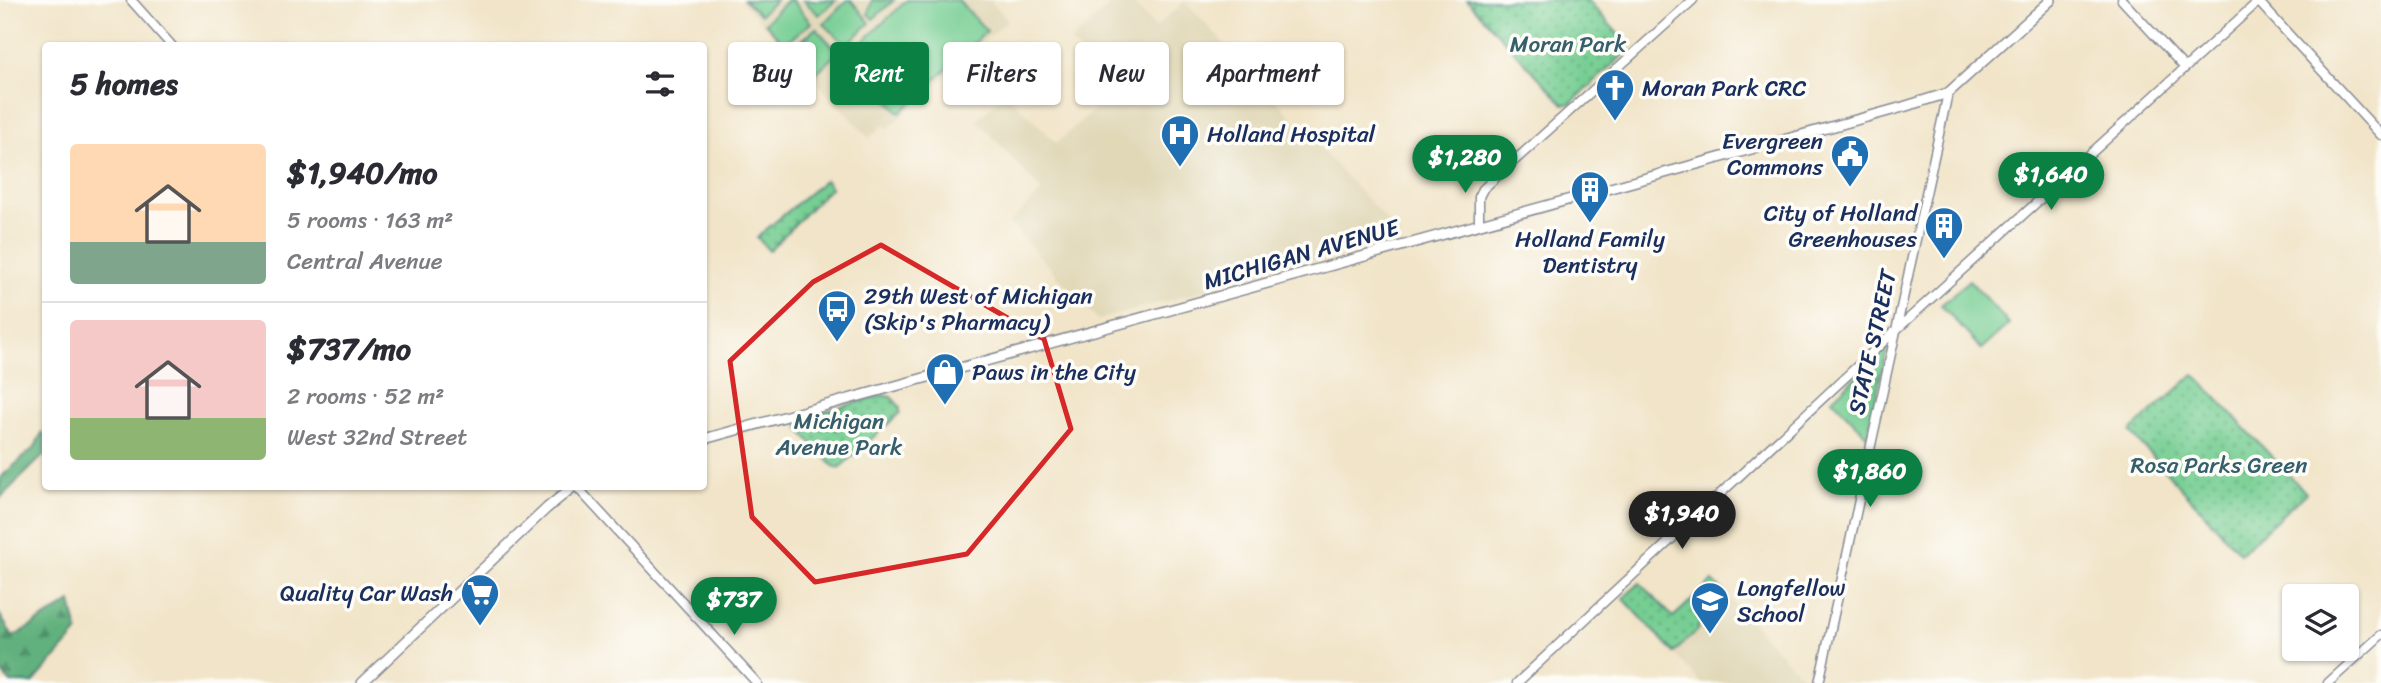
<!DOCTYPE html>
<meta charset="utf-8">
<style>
:root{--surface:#fff;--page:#f7f7f7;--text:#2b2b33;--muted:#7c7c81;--line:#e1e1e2;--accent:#0b8043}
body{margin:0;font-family:Sriracha,sans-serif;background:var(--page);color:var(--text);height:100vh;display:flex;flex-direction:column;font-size:26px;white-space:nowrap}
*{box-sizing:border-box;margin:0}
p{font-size:23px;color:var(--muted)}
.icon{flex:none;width:38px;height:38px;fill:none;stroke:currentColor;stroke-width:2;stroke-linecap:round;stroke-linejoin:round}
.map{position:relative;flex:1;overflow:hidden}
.sheet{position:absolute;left:42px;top:42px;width:665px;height:448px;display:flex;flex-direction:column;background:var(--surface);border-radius:7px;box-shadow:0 2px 5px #0004}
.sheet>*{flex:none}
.hud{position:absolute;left:728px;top:42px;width:665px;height:63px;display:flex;gap:14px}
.controls{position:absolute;left:2282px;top:584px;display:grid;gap:14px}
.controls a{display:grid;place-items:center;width:77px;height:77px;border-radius:7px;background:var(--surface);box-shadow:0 2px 5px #0004;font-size:35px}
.price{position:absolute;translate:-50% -60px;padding:0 16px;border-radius:24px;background:var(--accent);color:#fff;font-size:23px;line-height:46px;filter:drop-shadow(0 2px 4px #0008)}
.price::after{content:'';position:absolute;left:50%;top:42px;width:21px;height:16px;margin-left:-10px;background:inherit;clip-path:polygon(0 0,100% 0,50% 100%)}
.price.active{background:#222;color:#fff}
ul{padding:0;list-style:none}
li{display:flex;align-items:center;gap:21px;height:175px;padding:0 28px}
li+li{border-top:2px solid var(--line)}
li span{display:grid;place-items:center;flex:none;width:196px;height:140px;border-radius:7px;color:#555}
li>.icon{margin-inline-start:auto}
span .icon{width:84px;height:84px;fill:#fffc;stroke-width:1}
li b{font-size:30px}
h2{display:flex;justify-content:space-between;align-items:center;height:84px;padding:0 28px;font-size:30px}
.pill{padding:0 24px;border-radius:7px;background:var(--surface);box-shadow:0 2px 5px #0004;font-size:24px;line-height:63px}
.pill.active{background:var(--accent);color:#fff}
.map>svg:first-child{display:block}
.built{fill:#e1d8b8}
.grass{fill:url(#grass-tufts);stroke:#487e78;stroke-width:2}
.forest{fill:url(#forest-firs);stroke:#3e706e;stroke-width:2}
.park{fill:url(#park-dots);stroke:#487e78;stroke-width:2}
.garden{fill:#76ce93;stroke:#487e78;stroke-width:2}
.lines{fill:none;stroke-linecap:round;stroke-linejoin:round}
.secondary-casing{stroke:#868a93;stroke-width:11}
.primary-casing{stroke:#868a93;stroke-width:12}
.secondary{stroke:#fff;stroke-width:8}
.primary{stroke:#fff;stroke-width:9}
.marked{fill:none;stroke:#d62828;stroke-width:5;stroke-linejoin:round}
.labels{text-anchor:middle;stroke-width:7;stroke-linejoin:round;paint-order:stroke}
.park-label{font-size:23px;fill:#365f6e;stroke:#fdfcf7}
.poi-label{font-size:23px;fill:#1b2f5e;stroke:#fdfcf7;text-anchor:start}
.street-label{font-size:23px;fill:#1b2f5e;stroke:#fdfcf7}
</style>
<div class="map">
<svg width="2381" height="683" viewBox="0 0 2381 683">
<defs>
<pattern id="grass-tufts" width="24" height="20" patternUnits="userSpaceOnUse" patternTransform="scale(1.75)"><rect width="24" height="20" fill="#76ce93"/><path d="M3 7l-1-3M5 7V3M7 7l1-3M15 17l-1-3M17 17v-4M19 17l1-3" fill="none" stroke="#60a87b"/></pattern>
<pattern id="forest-firs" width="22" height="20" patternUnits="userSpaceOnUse" patternTransform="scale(1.75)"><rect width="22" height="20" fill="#60b17d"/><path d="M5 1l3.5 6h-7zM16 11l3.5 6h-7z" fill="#4e906a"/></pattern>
<pattern id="park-dots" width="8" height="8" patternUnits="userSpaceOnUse" patternTransform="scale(1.75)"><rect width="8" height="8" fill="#76ce93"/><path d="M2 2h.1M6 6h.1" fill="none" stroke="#60a87b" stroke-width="1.8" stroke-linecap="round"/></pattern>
</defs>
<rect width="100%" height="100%" fill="#fdfcf7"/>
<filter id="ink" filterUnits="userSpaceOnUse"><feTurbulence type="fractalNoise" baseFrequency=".0143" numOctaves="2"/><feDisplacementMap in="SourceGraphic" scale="14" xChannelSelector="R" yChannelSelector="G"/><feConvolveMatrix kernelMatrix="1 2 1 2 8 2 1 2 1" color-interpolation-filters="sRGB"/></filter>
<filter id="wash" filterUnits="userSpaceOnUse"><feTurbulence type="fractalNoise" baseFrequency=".00686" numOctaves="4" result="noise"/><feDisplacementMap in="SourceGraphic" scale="28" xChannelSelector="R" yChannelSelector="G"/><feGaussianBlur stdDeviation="1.57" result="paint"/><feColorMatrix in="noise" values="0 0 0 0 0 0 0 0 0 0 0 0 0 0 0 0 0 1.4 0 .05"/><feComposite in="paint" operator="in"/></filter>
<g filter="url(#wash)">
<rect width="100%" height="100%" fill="#f1e4c8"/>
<!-- built -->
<path class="built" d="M 740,0 L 990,0 L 1008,20 L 888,129 L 884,125 L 869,138 Z
M 1115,0 L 1130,0 L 1155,28 L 1185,1 L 1401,236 L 1098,320 L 1009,223 L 1042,191 L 977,120 L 1006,93 L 1057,143 L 1096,108 L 1076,86 L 1094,69 L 1070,42 Z
M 1713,581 L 1808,683 L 1701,683 L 1623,598 L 1640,583 L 1673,617 Z"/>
<!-- grass -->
<path class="grass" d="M 872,0 L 894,0 L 873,19 L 868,14 Z
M 1888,346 L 1867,436 L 1832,399 Z"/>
<!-- forest -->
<path class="forest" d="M 42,432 L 45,435 L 45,454 L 0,498 L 0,478 L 35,447 Z
M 71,602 L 78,632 L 33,683 L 11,683 L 0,671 L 0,615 L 13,637 Z"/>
<!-- park -->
<path class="park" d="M 1467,0 L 1588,0 L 1628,45 L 1629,50 L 1570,104 L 1563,104 Z
M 825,180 L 831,187 L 769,251 L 757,237 Z
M 2194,374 L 2306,493 L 2240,553 L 2130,432 Z
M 883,395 L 891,397 L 900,407 L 900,413 L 839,468 L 833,466 L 799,429 L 798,423 L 804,417 Z
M 1713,581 L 1726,594 L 1707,611 L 1710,615 L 1697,627 L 1698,629 L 1674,653 L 1623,598 L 1640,583 L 1673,617 Z"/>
<!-- garden -->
<path class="garden" d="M 744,0 L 776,0 L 760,15 Z
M 787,0 L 792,0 L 811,23 L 784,44 L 765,23 Z
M 803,0 L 836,0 L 819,15 Z
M 847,0 L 851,0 L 870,23 L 846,45 L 824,24 Z
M 907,0 L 958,0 L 987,31 L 900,113 L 848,56 Z
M 816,28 L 838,52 L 815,74 L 793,53 L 793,48 Z
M 1969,280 L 2009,324 L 1981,349 L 1941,305 Z"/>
</g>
<g filter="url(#ink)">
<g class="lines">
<!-- secondary casing -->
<g class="secondary-casing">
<path id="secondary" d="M 131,0 L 172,46
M 2122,0 L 2185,68
M 2257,0 L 2381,135
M 1479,224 L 1479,197 L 1483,189 L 1693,0
M 576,486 L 757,683
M 1517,683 L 1895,331 L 2260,0
M 1819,683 L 1948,93
M 2328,683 L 2381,635"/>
</g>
<!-- primary casing -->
<g class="primary-casing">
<path id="primary" d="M 704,439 L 1903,107 L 1948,93 L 2051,0
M 362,683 L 547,508 L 574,486"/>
</g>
<!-- secondary -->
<use href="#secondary" class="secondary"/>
<!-- primary -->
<use href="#primary" class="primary"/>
</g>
</g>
<!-- marked area -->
<path class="marked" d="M 881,245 L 1044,339 L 1071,429 L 967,554 L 815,582 L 752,517 L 730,361 L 813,282 Z"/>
<!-- icons -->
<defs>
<g id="church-pin" transform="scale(2.0125)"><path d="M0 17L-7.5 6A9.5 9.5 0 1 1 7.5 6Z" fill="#1f6fb2" stroke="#fdfcf7"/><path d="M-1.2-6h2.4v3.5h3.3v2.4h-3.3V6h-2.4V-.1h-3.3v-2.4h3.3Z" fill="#fff"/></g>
<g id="hospital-pin" transform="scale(2.0125)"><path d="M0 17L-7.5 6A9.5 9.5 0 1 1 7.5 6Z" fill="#1f6fb2" stroke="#fdfcf7"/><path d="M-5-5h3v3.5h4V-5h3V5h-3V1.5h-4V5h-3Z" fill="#fff"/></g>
<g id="civic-pin" transform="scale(2.0125)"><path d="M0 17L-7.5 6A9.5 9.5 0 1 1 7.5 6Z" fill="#1f6fb2" stroke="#fdfcf7"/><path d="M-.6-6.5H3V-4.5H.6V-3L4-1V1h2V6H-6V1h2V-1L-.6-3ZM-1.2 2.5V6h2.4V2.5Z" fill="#fff"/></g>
<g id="building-pin" transform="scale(2.0125)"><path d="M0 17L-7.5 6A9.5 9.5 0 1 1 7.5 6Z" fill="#1f6fb2" stroke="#fdfcf7"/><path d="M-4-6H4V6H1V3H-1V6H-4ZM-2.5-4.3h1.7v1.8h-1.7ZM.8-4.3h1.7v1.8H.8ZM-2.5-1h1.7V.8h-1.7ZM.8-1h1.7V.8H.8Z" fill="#fff"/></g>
<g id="bus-pin" transform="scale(2.0125)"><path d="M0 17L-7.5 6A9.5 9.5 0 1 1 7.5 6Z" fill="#1f6fb2" stroke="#fdfcf7"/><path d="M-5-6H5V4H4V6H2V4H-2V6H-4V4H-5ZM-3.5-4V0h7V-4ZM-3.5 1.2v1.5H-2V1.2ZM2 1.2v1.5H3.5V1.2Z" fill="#fff"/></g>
<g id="shop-pin" transform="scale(2.0125)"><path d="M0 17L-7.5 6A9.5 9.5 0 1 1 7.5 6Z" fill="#1f6fb2" stroke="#fdfcf7"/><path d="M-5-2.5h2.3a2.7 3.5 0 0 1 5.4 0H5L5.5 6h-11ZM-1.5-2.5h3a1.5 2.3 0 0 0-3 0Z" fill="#fff"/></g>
<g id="supermarket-pin" transform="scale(2.0125)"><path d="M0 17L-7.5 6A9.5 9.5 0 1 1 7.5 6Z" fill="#1f6fb2" stroke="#fdfcf7"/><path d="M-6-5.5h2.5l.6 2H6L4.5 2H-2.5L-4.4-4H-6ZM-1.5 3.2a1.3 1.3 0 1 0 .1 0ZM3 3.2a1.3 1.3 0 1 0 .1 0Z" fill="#fff"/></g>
<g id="school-pin" transform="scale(2.0125)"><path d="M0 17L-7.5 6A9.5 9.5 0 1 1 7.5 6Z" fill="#1f6fb2" stroke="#fdfcf7"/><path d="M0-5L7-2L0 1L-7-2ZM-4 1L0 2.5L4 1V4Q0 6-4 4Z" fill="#fff"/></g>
</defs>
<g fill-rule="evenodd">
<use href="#church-pin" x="1615" y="88"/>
<use href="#hospital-pin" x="1180" y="134"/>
<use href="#civic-pin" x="1850" y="154"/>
<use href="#building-pin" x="1590" y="190"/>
<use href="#building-pin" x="1944" y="226"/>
<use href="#bus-pin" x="837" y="309"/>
<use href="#shop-pin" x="945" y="372"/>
<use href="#supermarket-pin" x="480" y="593"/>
<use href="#school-pin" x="1710" y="601"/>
</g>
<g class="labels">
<!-- park labels -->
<g class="park-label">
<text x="1568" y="52">Moran Park</text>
<text x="839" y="429">Michigan<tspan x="839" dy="26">Avenue Park</tspan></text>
<text x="2219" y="473">Rosa Parks Green</text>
</g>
<!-- poi labels -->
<g class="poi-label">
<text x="1642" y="96">Moran Park CRC</text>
<text x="1207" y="142">Holland Hospital</text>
<text x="1823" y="149" text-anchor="end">Evergreen<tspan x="1823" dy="26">Commons</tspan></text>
<text x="1917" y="221" text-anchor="end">City of Holland<tspan x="1917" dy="26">Greenhouses</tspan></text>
<text x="1590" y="247" text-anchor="middle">Holland Family<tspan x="1590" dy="26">Dentistry</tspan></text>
<text x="864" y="304">29th West of Michigan<tspan x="864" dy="26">(Skip's Pharmacy)</tspan></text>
<text x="972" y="380">Paws in the City</text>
<text x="1737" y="596">Longfellow<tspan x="1737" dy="26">School</tspan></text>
<text x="453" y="601" text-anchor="end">Quality Car Wash</text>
</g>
<!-- street labels -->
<g class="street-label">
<text transform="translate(1301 254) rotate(-16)" y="8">MICHIGAN AVENUE</text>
<text transform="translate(1872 342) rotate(-77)" y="8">STATE STREET</text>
</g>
</g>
</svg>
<div class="controls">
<a><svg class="icon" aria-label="layers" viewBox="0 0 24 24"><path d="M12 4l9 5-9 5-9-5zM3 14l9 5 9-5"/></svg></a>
</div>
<b class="price" style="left:1465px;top:195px">$1,280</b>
<b class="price" style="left:2051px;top:212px">$1,640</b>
<b class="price" style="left:1870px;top:509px">$1,860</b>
<b class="price active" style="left:1682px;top:551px">$1,940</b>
<b class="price" style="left:734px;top:637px">$737</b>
<div class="hud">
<a class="pill">Buy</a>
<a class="pill active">Rent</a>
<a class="pill">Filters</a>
<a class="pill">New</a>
<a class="pill">Apartment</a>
</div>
<section class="sheet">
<h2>5 homes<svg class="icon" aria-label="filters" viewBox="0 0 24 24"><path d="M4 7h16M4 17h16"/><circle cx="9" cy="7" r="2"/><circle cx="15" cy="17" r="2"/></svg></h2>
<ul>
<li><span style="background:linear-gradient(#ffd9b3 70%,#7fa58c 0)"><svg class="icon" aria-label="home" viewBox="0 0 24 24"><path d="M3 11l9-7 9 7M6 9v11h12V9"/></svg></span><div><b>$1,940/mo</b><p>5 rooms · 163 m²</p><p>Central Avenue</p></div></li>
<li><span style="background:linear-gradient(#f6c9c9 70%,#8fb573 0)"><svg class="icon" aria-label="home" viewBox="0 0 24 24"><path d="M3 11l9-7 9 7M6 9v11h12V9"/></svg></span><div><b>$737/mo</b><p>2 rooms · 52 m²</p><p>West 32nd Street</p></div></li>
</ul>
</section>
</div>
